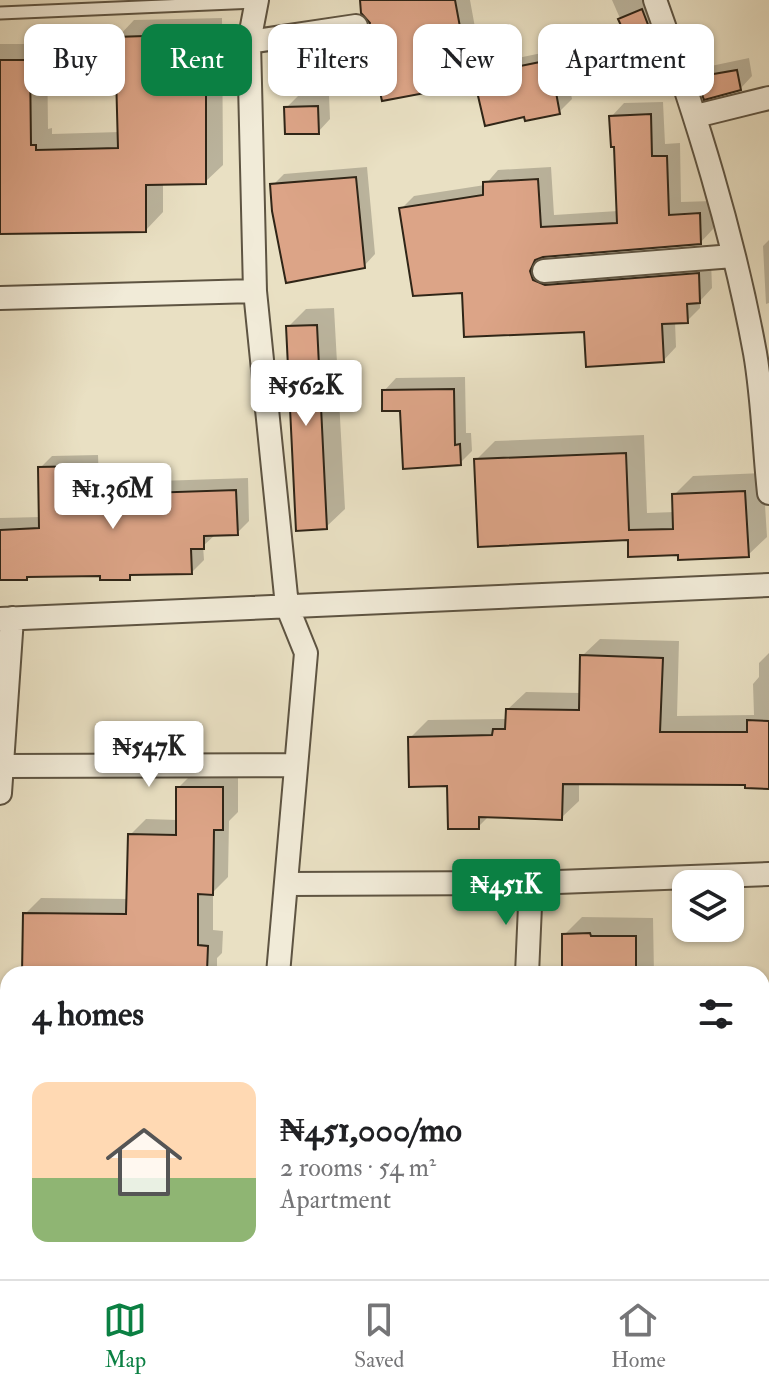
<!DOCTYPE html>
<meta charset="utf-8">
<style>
:root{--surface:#fff;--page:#f6f6f6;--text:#202124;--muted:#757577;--line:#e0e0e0;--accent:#0b8043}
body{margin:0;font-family:"IM FELL Double Pica",serif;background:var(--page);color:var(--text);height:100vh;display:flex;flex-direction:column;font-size:30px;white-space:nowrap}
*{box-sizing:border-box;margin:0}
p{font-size:26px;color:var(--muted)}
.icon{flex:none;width:44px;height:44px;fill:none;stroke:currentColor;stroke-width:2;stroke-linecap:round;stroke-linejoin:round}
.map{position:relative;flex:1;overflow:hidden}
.panel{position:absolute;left:0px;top:966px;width:770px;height:314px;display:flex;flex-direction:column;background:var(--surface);border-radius:24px 24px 0 0;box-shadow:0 2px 6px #0004}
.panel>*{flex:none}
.top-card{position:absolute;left:24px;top:24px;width:722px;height:72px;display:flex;gap:16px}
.tools{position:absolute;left:672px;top:870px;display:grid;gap:16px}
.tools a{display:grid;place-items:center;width:72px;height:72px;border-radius:16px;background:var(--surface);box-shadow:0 2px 6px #0004;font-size:40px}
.price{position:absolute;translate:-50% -68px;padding:0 18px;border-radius:8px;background:#fff;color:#222;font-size:26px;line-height:52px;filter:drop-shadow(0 2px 4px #0008)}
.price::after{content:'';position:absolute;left:50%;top:48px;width:24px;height:18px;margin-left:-12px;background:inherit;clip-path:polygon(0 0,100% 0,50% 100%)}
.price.on{background:var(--accent);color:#fff}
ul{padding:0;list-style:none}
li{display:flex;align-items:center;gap:24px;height:200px;padding:0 32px}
li span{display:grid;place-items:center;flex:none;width:224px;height:160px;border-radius:16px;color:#555}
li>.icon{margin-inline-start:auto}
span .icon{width:96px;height:96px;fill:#fffc;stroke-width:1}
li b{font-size:34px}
h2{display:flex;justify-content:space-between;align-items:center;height:96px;padding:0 32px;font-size:34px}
.chip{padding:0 28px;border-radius:16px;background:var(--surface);box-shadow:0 2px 6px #0004;font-size:28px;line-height:72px}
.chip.on{background:var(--accent);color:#fff}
.dock{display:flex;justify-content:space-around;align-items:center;height:112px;border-top:2px solid var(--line);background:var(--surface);font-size:22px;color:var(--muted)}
.dock a{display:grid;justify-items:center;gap:4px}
.dock .on{color:var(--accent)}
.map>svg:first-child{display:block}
.shadow{fill:#0003}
.building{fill:#dca487;stroke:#2f2517;stroke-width:2}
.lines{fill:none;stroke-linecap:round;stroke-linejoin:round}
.service-casing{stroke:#5e5442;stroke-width:15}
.minor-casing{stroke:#5e5442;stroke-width:26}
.service{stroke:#f1ebd8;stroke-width:11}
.minor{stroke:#f1ebd8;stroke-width:22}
</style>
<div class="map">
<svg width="769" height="1279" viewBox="0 0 769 1279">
<rect width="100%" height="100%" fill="#e9e0c3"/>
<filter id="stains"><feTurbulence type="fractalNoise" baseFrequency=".0025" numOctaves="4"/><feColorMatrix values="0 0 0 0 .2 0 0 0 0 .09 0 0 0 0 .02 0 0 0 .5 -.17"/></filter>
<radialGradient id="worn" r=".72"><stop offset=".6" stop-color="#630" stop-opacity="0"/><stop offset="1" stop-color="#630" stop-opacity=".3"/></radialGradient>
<!-- shadow -->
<path class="shadow" d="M 362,0 L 470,0 L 480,55 L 467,68 L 436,74 L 437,78 L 424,91 L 372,23 Z
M 612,0 L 654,0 L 665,29 L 654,41 L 634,50 Z
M 222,18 L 223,165 L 205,182 L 163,183 L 163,212 L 146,230 L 0,232 L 0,44 L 47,44 L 48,129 L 52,128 L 52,134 L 120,132 L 117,38 L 134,20 Z
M 561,49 L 572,99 L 559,112 L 474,71 L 487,58 L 512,52 L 513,59 Z
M 749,58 L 752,76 L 740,89 L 699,78 L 711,66 Z
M 329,95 L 330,119 L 318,132 L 286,108 L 298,96 Z
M 663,102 L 665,144 L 680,143 L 681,202 L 712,201 L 713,229 L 700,243 L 543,255 L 542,259 L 551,271 L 711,260 L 712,288 L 700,301 L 700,308 L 687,321 L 675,322 L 676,347 L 663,361 L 586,329 L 464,291 L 401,209 L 414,196 L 485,185 L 498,170 L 551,167 L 554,215 L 618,211 L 616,144 L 611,117 L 624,103 Z
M 367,167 L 375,254 L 364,266 L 273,185 L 284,174 Z
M 769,240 L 769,303 L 766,304 L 763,246 Z
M 334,308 L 345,509 L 326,527 L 288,327 L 306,309 Z
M 465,377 L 466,433 L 471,433 L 472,451 L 460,463 L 384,391 L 396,378 Z
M 644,435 L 647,513 L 675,512 L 674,495 L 693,476 L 763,473 L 767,537 L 748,555 L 680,553 L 630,538 L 476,460 L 495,441 Z
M 98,455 L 99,483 L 248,478 L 249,521 L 237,533 L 216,534 L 203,546 L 204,560 L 192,572 L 134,573 L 129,578 L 102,574 L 0,578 L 0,518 L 41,517 L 40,468 L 52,456 Z
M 600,639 L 679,641 L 677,716 L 754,715 L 753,684 L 759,677 L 759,663 L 769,653 L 769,787 L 747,783 L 579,783 L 579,801 L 561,818 L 489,816 L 478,827 L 449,784 L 410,738 L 428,720 L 505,719 L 508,709 L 526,692 L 581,693 L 582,656 Z
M 194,772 L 238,772 L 238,812 L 229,821 L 228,877 L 213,892 L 213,930 L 223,931 L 222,953 L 217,958 L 217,974 L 24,974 L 25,914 L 41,898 L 129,899 L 130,835 L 146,819 L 178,820 L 178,788 Z
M 582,917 L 653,918 L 654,974 L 564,974 L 564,935 Z
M 762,989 L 769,989 L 769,1057 L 762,1057 Z
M 3,1210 L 8,1211 L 8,1255 L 0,1255 L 0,1213 Z
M 11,1272 L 200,1272 L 200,1279 L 10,1279 Z
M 293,1272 L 472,1272 L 472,1279 L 293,1279 Z"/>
<!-- building -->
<path class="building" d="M 360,0 L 455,0 L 468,70 L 423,78 L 425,93 L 382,101 L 380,92 L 377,93 L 366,36 L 370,23 L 361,13 Z
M 642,9 L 655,43 L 633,52 L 618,19 Z
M 206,34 L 206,184 L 146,185 L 146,232 L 0,234 L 0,60 L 30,60 L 31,145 L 36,145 L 36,150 L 118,148 L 115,37 Z
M 550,60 L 560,114 L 525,121 L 524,117 L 485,126 L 472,70 L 500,63 L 501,70 Z
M 737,70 L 741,90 L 704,100 L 696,77 Z
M 318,106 L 319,134 L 285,134 L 284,107 Z
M 651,114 L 652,156 L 667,156 L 669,215 L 700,213 L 701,244 L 543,257 L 535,260 L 530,271 L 533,280 L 545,285 L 699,273 L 700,303 L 687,304 L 688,323 L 662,324 L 664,362 L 586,367 L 584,332 L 464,337 L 462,293 L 413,296 L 399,208 L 483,195 L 483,182 L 538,179 L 541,227 L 617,223 L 614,147 L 611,147 L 609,116 Z
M 356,177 L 365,268 L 286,283 L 272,211 L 270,184 Z
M 317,325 L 327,529 L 296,531 L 286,326 Z
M 454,389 L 455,445 L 460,444 L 461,465 L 403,469 L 400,411 L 382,411 L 382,390 Z
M 626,453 L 629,530 L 673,529 L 672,494 L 745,491 L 749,557 L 678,560 L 678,555 L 628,557 L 628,540 L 478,547 L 474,459 Z
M 87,466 L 88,495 L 236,490 L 238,535 L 204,536 L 204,549 L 191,549 L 192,574 L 130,575 L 130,580 L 100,580 L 100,576 L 27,577 L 27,580 L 0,580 L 0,530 L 39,528 L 38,467 Z
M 580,655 L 663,658 L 660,732 L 747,732 L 747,720 L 769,721 L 769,789 L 745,788 L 745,785 L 563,784 L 562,820 L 479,817 L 479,829 L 448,829 L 447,786 L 409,787 L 408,737 L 492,735 L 493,729 L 505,729 L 506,709 L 579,710 Z
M 176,787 L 223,787 L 223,830 L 214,830 L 213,895 L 198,894 L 198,945 L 208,946 L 207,971 L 192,970 L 192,974 L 22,974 L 23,913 L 126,914 L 128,834 L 176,835 Z
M 590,933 L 591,936 L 636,936 L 636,974 L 562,974 L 562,934 Z"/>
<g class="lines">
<!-- service casing -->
<g class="service-casing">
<path id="service" d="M 0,13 L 257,2"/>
</g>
<!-- minor casing -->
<g class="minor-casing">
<path id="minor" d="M 257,0 L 249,42 L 255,291 L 287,606 L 306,653 L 278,974
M 655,0 C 696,115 733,233 755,353 C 763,399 764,447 769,493
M 249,42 L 356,26
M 696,116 L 769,98
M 544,271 L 733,256
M 0,298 L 255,291
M 0,619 L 769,585
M 3,766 L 294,765
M 0,793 L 12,618
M 287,884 L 531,883 L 769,874
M 527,974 L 531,883
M 762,1137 L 769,1137
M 748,1272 L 748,1279
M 246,1279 L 247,1272
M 507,1279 L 508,1272"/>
</g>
<!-- service -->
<use href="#service" class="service"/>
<!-- minor -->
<use href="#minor" class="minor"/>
</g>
<rect width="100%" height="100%" filter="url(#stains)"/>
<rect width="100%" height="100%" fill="url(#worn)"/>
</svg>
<div class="tools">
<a><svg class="icon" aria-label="layers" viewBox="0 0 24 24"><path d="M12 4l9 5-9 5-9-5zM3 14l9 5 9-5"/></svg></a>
</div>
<b class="price" style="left:306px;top:428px">₦562K</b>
<b class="price" style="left:113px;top:531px">₦1.36M</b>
<b class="price" style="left:149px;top:789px">₦547K</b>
<b class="price on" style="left:506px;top:927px">₦451K</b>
<div class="top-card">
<a class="chip">Buy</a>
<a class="chip on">Rent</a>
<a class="chip">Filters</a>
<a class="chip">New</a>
<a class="chip">Apartment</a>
</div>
<section class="panel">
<h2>4 homes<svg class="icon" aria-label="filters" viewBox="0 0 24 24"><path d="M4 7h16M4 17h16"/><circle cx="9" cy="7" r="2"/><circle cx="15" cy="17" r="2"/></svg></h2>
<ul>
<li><span style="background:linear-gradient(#ffd9b3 60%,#8fb573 0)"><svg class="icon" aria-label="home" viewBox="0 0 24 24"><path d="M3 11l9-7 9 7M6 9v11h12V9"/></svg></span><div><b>₦451,000/mo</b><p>2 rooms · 54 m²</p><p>Apartment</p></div></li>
</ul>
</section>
</div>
<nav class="dock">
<a class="on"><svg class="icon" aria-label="map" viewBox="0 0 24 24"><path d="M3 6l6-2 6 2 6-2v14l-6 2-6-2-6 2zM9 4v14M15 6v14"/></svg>Map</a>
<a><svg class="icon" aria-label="saved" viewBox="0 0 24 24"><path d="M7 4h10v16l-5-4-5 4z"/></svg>Saved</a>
<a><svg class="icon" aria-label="home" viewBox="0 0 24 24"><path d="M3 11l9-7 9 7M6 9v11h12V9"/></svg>Home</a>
</nav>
